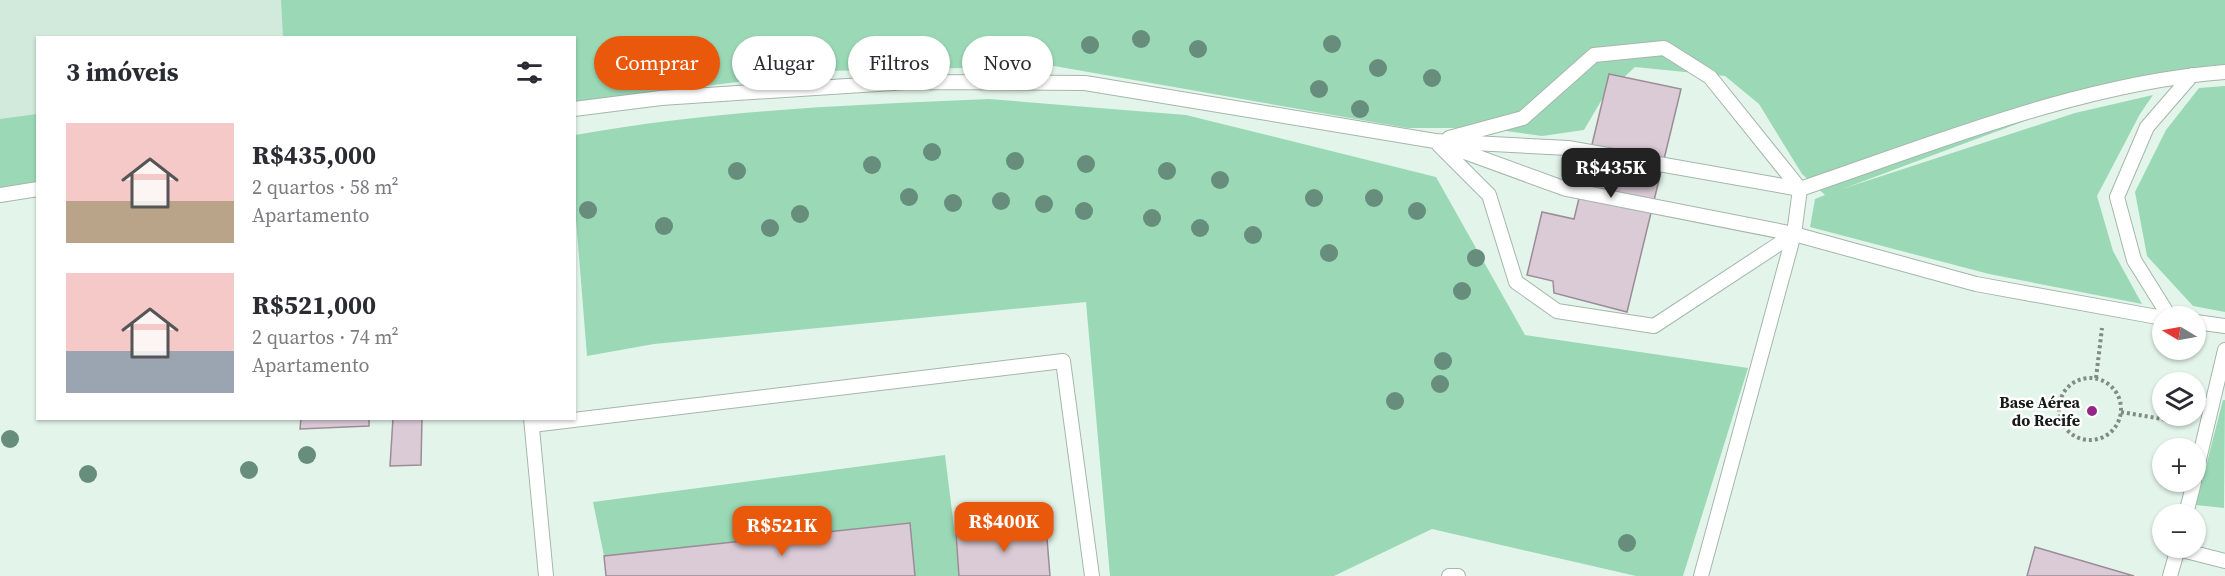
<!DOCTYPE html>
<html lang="pt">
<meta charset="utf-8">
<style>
:root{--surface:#fff;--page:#f7f7f7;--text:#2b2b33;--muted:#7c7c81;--accent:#ea580c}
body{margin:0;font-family:"Source Serif 4",serif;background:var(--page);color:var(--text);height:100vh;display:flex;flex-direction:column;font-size:22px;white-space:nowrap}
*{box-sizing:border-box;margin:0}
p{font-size:20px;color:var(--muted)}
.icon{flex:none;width:33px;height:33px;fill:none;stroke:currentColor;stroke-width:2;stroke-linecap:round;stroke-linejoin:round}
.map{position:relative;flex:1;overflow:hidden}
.sheet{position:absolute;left:36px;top:36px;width:540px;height:384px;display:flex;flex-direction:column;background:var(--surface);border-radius:0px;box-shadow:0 2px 4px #0004}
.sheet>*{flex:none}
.guide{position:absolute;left:594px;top:36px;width:570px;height:54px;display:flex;gap:12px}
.needle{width:39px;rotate:280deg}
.fabs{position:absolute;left:2152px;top:306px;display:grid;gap:12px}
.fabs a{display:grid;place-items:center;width:54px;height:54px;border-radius:50%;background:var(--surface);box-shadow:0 2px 4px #0004;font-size:30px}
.price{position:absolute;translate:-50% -51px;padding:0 14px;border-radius:12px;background:var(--accent);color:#fff;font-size:20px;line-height:39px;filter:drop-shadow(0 2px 3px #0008)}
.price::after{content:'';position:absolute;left:50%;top:36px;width:18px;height:14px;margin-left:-9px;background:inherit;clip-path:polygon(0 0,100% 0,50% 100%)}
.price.current{background:#222;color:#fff}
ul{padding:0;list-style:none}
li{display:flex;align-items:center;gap:18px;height:150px;padding:0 30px}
li span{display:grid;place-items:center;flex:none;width:168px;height:120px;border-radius:0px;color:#555}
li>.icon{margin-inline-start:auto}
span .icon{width:72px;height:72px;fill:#fffc;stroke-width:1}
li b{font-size:26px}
h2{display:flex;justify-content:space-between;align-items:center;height:72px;padding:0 30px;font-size:26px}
.chip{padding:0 21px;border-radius:27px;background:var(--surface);box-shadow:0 2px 4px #0004;font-size:21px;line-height:54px}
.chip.current{background:var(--accent);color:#fff}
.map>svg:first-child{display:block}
.built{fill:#d1eadb}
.green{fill:#9bd9b6}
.building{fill:#dbcbd7;stroke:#9b8c97;stroke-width:1.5}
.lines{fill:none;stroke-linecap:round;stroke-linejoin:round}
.lane-casing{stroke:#a5b6ac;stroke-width:16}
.path{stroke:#808c85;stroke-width:4;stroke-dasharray:3 3;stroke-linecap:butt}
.lane{stroke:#fff;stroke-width:14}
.tree{fill:#678e7d}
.poi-dot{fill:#932687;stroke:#fff;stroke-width:2}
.labels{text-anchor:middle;stroke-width:5;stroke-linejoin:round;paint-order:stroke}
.poi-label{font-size:16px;font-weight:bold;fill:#151b18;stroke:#fff;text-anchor:end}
</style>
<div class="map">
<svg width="2225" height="576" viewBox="0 0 2225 576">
<rect width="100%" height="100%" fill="#e3f5ea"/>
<!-- built -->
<path class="built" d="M 0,0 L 1184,0 L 574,38 L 38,38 L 37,181 L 0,188 Z"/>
<!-- green -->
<path class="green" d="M 281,0 L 2225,0 L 2225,71 L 2148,75 L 1845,188 L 2075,113 L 2153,95 L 2140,114 L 2097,196 L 2113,251 L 2142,304 L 1989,274 L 1810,227 L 1815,199 L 1825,195 L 1802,174 L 1759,104 L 1725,76 L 1635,67 L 1604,96 L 1584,130 L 1542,136 L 1485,128 L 1407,128 L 1054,66 L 827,71 L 575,102 L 574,38 L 283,37 Z
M 2225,86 L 2225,312 L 2193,306 L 2147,256 L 2135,192 L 2166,130 L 2199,88 Z
M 989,99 L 1186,115 L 1436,177 L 1525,335 L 1748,368 L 1683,576 L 1636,576 L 1432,529 L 1334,576 L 1110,576 L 1086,302 L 654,344 L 587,356 L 575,207 L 575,135 C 715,110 847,105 989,99 Z
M 37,114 L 37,191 L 0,200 L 0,119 Z
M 2223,400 L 2225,400 L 2224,508 L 2196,505 Z
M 945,455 L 960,576 L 915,576 L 909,523 L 604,556 L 593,502 Z"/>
<!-- building -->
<path class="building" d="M 1609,74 L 1681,89 L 1627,312 L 1554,293 L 1553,281 L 1527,275 L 1542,212 L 1574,219 Z
M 301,418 L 369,418 L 369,426 L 300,429 Z
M 393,418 L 422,418 L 421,465 L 390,466 Z
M 910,523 L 915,576 L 606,576 L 604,556 Z
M 1046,526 L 1050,576 L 959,576 L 956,534 Z
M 2035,547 L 2134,576 L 2027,576 Z"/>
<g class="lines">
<!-- lane casing -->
<g class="lane-casing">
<path id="lane" d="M 574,109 L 661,98 L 909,82 L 1085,83 L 1435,141 L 1568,148 L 1800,189
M 1449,138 L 1523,118 L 1594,55 L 1664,48 L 1710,77 L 1800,189
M 1439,145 L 1489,195 L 1516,282 L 1557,311 L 1654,326 L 1794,234
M 1448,146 L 1566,189 L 1794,234 L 1976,284 L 2163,318
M 0,195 L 38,189
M 2169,316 L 2134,260 L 2117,197 L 2147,127 L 2192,75
M 2196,322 L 2225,326
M 531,418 L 546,576
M 532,425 L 1063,361 L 1092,576
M 2196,472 L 2225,350
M 2186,514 L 2194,482
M 2178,549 L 2225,561
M 1449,576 L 1458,576
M 1701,576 L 1794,234 L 1800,189 C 1935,143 2082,83 2225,72
M 2170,576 L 2178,548"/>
</g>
<!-- path -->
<path class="path" d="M2059 409a31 31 0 1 1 62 0a31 31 0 1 1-62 0Z
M 2096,378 L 2102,328
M 2121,412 L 2185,423"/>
<!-- lane -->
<use href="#lane" class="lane"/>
</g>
<!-- trees -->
<g class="tree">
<circle cx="1141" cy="39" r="9"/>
<circle cx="1332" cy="44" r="9"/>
<circle cx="1090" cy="45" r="9"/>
<circle cx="1198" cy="49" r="9"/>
<circle cx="1378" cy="68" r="9"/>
<circle cx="1432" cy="78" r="9"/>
<circle cx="1319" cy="89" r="9"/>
<circle cx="1360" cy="109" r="9"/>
<circle cx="932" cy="152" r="9"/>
<circle cx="1015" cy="161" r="9"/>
<circle cx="1086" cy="164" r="9"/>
<circle cx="872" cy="165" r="9"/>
<circle cx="737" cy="171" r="9"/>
<circle cx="1167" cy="171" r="9"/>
<circle cx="1220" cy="180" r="9"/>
<circle cx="909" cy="197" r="9"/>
<circle cx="1314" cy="198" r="9"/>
<circle cx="1374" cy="198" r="9"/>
<circle cx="1001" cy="201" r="9"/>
<circle cx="953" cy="203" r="9"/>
<circle cx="1044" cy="204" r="9"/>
<circle cx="588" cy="210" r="9"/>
<circle cx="1084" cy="211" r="9"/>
<circle cx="1417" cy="211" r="9"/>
<circle cx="800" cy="214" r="9"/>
<circle cx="1152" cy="218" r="9"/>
<circle cx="664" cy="226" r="9"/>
<circle cx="770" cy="228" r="9"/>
<circle cx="1200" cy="228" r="9"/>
<circle cx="1253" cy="235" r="9"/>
<circle cx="1329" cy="253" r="9"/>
<circle cx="1476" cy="258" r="9"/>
<circle cx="1462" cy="291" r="9"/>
<circle cx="1443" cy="361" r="9"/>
<circle cx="1440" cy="384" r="9"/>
<circle cx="1395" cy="401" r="9"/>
<circle cx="10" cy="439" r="9"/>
<circle cx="307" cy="455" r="9"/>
<circle cx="249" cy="470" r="9"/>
<circle cx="88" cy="474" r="9"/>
<circle cx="1627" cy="543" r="9"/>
</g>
<!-- markers -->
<circle class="poi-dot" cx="2092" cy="411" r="6"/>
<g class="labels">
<!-- poi labels -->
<g class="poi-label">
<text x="2080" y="408">Base Aérea<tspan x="2080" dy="18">do Recife</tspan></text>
</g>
</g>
</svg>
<div class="fabs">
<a><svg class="needle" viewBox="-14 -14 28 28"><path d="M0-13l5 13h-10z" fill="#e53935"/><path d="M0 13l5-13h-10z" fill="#7c7c81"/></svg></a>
<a><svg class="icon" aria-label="layers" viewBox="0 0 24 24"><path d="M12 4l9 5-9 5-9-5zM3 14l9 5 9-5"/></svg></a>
<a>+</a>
<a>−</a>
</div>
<b class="price current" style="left:1611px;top:199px">R$435K</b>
<b class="price" style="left:1004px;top:553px">R$400K</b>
<b class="price" style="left:782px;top:557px">R$521K</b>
<div class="guide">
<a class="chip current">Comprar</a>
<a class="chip">Alugar</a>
<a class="chip">Filtros</a>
<a class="chip">Novo</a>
</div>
<section class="sheet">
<h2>3 imóveis<svg class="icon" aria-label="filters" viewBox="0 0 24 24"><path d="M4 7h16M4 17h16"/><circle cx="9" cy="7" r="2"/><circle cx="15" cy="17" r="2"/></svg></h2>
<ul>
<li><span style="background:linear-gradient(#f6c9c9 65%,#b9a48a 0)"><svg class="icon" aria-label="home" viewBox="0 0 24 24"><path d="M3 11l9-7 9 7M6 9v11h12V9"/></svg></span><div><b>R$435,000</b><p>2 quartos · 58 m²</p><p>Apartamento</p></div></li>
<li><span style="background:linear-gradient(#f6c9c9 65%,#9aa5b1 0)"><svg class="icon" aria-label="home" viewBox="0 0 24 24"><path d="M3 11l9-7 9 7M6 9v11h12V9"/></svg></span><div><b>R$521,000</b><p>2 quartos · 74 m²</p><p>Apartamento</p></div></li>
</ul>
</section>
</div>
